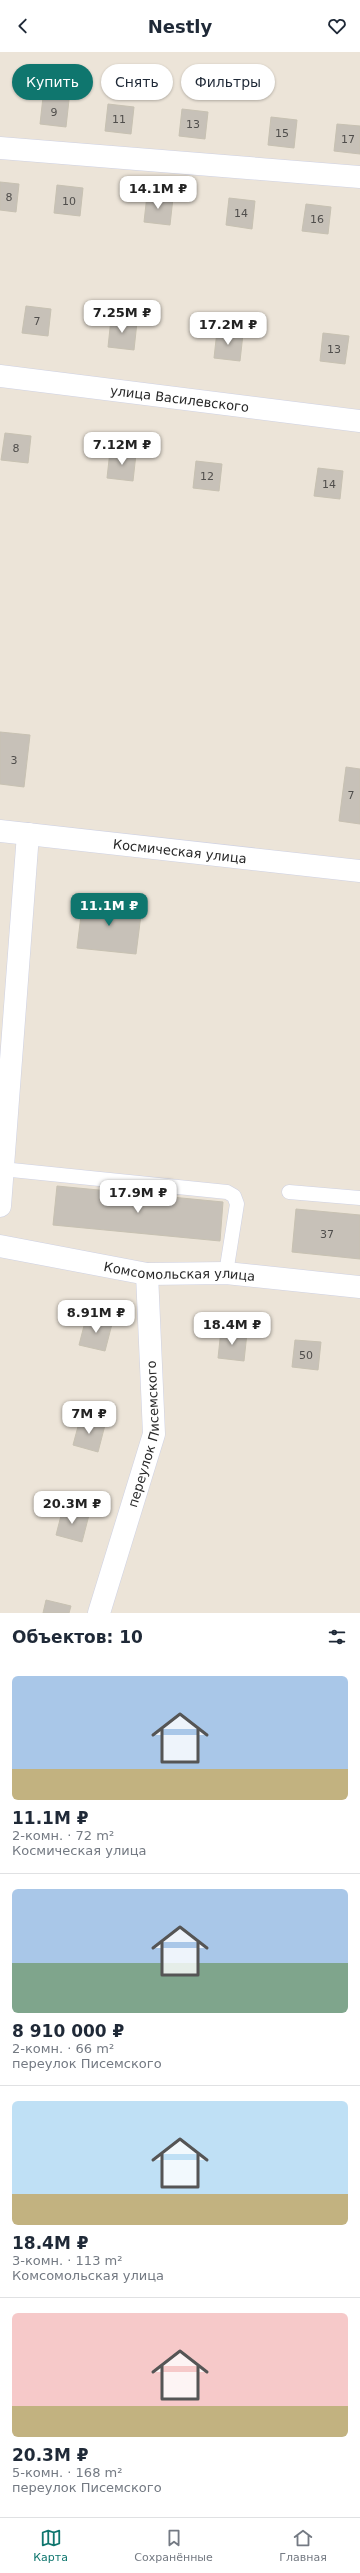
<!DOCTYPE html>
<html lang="ru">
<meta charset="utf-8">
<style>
:root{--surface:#fff;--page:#f2f2f3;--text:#1f2937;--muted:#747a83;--line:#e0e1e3;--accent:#0f766e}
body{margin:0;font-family:"DejaVu Sans",sans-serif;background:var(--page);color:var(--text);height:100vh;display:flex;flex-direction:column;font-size:15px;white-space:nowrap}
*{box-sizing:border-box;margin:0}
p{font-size:13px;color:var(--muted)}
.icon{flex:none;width:22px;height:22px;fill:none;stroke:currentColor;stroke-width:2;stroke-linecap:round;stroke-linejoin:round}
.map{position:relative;height:1561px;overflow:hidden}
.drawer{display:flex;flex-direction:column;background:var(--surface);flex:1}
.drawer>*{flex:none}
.top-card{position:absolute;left:12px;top:12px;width:336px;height:36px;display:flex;gap:8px}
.price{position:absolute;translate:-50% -34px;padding:0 9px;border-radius:8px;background:#fff;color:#222;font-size:13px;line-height:26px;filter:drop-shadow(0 1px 2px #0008)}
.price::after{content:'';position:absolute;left:50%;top:24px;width:12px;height:9px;margin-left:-6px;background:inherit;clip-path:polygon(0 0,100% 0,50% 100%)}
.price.current{background:var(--accent);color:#fff}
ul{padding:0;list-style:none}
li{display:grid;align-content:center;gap:8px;height:212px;padding:0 12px}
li+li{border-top:1px solid var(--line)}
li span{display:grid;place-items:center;height:124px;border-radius:6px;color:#555}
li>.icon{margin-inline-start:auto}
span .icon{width:72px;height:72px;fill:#fffc;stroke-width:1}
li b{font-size:17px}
h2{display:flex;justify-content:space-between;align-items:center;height:48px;padding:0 12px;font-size:17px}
.pill{padding:0 14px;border-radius:18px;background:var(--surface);box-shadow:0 1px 3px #0004;font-size:14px;line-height:36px}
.pill.current{background:var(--accent);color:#fff}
header{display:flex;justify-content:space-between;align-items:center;height:52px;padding:0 12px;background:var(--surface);font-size:18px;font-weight:700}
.menu{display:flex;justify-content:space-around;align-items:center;height:56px;border-top:1px solid var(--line);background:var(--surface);font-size:11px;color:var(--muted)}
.menu a{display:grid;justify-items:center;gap:2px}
.menu .current{color:var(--accent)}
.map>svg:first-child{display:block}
.building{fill:#c7c1b8;stroke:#c7c1b2}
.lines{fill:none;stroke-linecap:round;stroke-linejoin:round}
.lane-casing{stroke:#ced1e3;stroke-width:15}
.street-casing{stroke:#ced1e3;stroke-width:23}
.lane{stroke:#fff;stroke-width:14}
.street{stroke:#fff;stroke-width:22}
.labels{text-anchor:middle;stroke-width:3;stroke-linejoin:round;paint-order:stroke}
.number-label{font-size:11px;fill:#504e4c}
.street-label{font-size:13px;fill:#282828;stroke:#fff}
</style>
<header><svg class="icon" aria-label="back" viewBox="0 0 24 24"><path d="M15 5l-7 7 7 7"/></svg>Nestly<svg class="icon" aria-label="heart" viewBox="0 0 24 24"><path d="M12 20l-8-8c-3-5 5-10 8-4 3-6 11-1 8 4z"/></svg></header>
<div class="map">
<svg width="360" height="1561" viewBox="0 0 360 1561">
<rect width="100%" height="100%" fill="#ece4d8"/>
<!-- building -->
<path class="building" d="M 43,45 L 69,48 L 66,75 L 40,72 Z
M 108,52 L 134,55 L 131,82 L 105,79 Z
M 182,57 L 208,60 L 205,87 L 179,84 Z
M 271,65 L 297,68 L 294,96 L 268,93 Z
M 337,72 L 360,74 L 360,102 L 334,99 Z
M 0,130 L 19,132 L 16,160 L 0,158 Z
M 57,133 L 83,136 L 80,164 L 54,161 Z
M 147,143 L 173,146 L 170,173 L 144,170 Z
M 229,146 L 255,149 L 252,177 L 226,173 Z
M 306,152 L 331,155 L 328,182 L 302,179 Z
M 26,254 L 51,257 L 48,284 L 22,281 Z
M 111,267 L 137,270 L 134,298 L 108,295 Z
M 217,279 L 243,282 L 240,309 L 214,306 Z
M 323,281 L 349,284 L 345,312 L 320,309 Z
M 5,381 L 31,384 L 28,411 L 1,408 Z
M 110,399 L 136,402 L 133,429 L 107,426 Z
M 196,409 L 222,412 L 219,439 L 193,436 Z
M 318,416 L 343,419 L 340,447 L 314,444 Z
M 0,680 L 30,683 L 24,735 L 0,732 Z
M 346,715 L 360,717 L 360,772 L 339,769 Z
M 83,847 L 142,855 L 136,902 L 77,896 Z
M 57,1134 L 223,1150 L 220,1189 L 53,1173 Z
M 296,1157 L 360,1163 L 360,1207 L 292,1200 Z
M 86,1266 L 112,1272 L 105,1299 L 79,1293 Z
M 221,1278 L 247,1281 L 244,1309 L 218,1306 Z
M 295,1288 L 321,1290 L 318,1318 L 292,1315 Z
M 80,1367 L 105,1373 L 98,1400 L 73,1393 Z
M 63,1456 L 89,1463 L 82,1490 L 56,1483 Z
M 46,1548 L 71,1554 L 69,1561 L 43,1561 Z"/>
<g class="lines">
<!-- lane casing -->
<g class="lane-casing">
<path id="lane" d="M 2,1117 L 227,1140 L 234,1144 L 237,1152 L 226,1221
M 289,1140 L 360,1146"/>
</g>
<!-- street casing -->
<g class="street-casing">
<g id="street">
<path d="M 0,96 L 360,125"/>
<path id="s1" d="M 0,324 L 360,369"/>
<path id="s2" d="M 0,779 L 360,819"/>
<path d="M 0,1154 L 28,782"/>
<path id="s3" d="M 0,1194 L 147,1222 L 226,1221 L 360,1235"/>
<path id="s4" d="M 99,1561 L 154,1382 L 147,1222"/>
</g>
</g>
<!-- lane -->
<use href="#lane" class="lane"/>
<!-- street -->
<use href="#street" class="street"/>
</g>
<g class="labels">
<!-- number labels -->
<g class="number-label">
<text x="54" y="64">9</text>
<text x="119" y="71">11</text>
<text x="193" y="76">13</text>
<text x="282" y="85">15</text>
<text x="348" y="91">17</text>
<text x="9" y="149">8</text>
<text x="69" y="153">10</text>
<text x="241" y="165">14</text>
<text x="317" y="171">16</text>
<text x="37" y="273">7</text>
<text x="334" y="301">13</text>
<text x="16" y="400">8</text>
<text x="207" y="428">12</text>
<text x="329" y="436">14</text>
<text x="14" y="712">3</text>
<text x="351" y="747">7</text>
<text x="327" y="1186">37</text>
<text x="306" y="1307">50</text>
</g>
<!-- street labels -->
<g class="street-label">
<text dy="5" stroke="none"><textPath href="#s1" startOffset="181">улица Василевского</textPath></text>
<text dy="5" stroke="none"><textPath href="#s2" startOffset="181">Космическая улица</textPath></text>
<text dy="5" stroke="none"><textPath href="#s3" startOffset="182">Комсомольская улица</textPath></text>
<text dy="5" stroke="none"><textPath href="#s4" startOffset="186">переулок Писемского</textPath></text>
</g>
</g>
</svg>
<b class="price" style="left:158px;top:158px">14.1M ₽</b>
<b class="price" style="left:122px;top:282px">7.25M ₽</b>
<b class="price" style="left:228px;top:294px">17.2M ₽</b>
<b class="price" style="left:122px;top:414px">7.12M ₽</b>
<b class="price current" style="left:109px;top:875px">11.1M ₽</b>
<b class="price" style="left:138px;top:1162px">17.9M ₽</b>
<b class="price" style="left:96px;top:1282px">8.91M ₽</b>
<b class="price" style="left:232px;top:1294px">18.4M ₽</b>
<b class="price" style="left:89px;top:1383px">7M ₽</b>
<b class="price" style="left:72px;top:1473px">20.3M ₽</b>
<div class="top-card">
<a class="pill current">Купить</a>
<a class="pill">Снять</a>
<a class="pill">Фильтры</a>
</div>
</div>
<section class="drawer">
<h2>Объектов: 10<svg class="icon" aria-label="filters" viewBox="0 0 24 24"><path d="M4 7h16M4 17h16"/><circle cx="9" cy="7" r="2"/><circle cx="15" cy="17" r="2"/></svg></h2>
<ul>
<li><span style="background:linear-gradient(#a9c7e8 75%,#c2b280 0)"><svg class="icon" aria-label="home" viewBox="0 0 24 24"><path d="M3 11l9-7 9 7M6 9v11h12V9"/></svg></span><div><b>11.1M ₽</b><p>2-комн. · 72 m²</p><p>Космическая улица</p></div></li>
<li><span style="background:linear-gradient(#a9c7e8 60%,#7fa58c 0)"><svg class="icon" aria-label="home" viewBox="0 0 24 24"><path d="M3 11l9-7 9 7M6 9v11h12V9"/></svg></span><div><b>8 910 000 ₽</b><p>2-комн. · 66 m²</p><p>переулок Писемского</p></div></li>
<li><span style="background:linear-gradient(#bfe0f5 75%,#c2b280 0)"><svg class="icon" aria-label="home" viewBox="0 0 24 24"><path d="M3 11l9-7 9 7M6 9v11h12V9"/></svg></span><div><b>18.4M ₽</b><p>3-комн. · 113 m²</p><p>Комсомольская улица</p></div></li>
<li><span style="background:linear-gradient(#f6c9c9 75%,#c2b280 0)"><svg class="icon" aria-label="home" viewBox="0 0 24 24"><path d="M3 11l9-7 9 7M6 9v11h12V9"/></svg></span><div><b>20.3M ₽</b><p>5-комн. · 168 m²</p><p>переулок Писемского</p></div></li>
</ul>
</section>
<nav class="menu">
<a class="current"><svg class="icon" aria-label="map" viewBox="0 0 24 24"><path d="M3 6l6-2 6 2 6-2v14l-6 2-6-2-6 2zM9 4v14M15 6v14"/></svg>Карта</a>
<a><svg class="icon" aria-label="saved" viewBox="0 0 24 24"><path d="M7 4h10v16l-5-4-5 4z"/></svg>Сохранённые</a>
<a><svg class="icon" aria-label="home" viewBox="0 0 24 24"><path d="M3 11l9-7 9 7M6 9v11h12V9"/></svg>Главная</a>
</nav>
